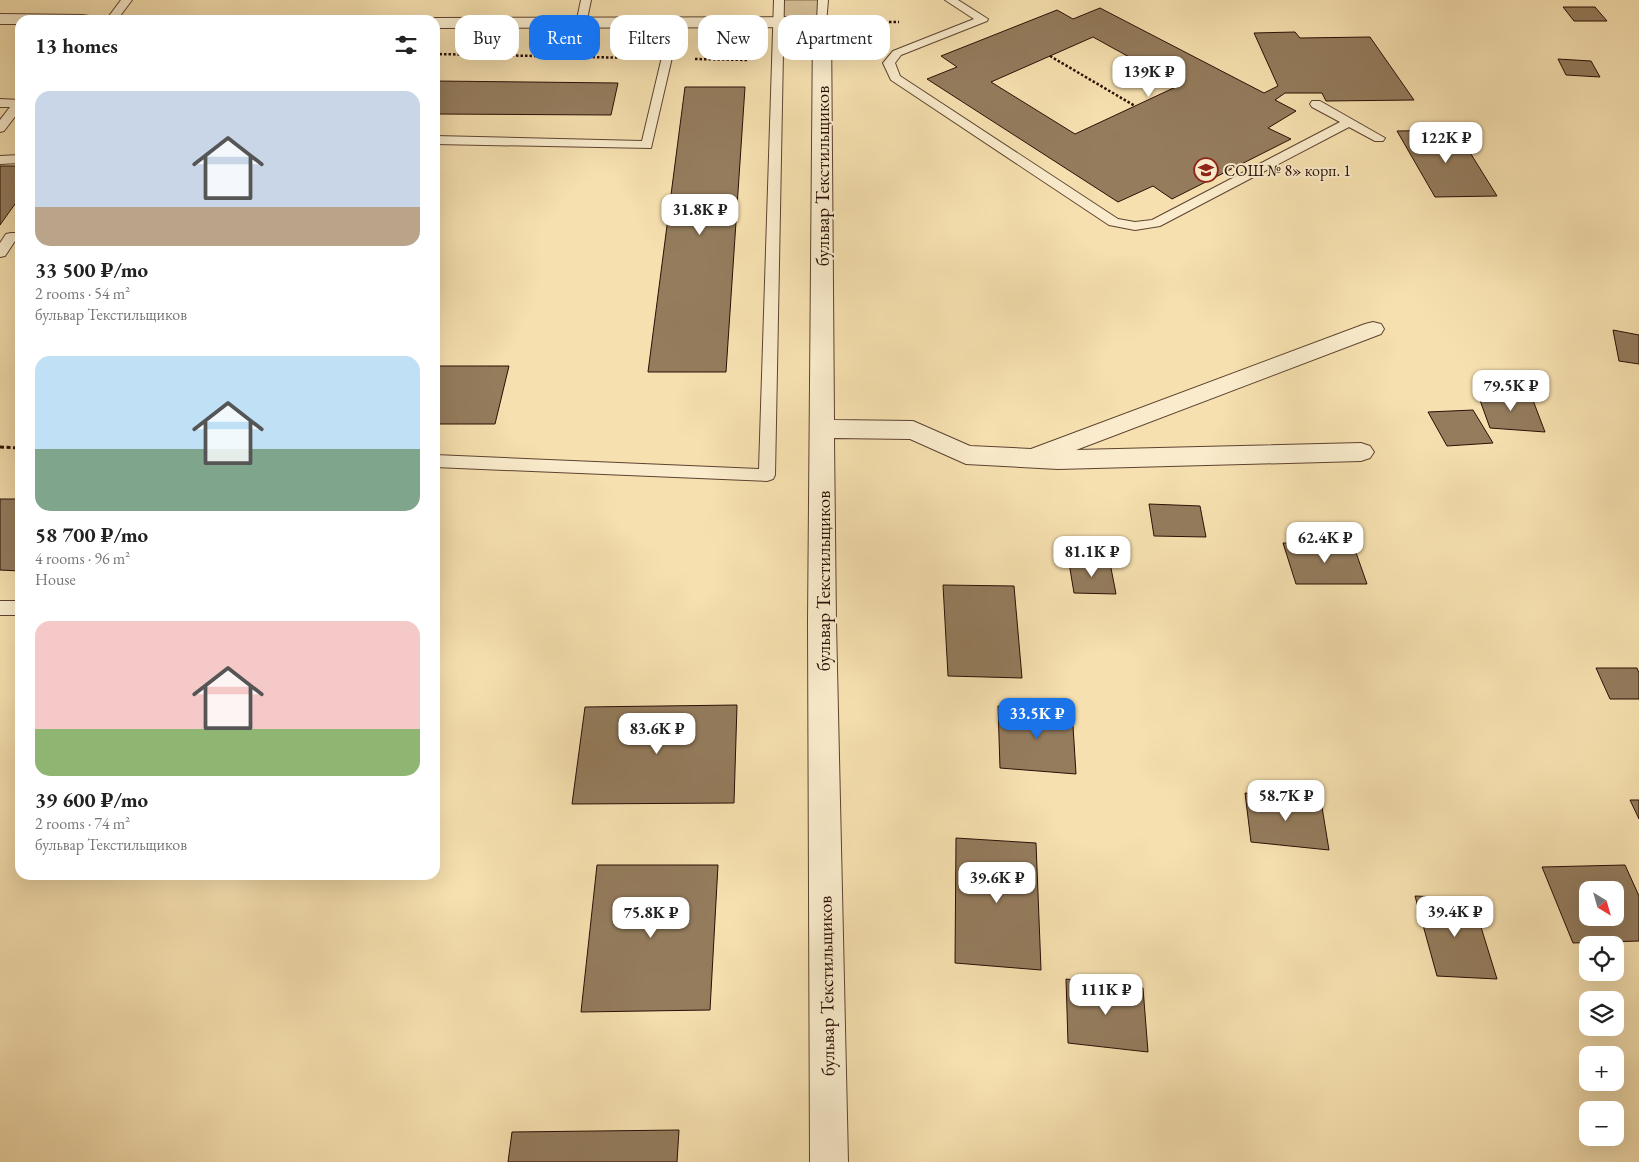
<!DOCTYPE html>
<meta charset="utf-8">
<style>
:root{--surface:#fff;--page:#f6f6f6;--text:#222;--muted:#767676;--accent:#1a73e8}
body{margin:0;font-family:"EB Garamond",serif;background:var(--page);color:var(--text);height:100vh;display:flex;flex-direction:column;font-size:19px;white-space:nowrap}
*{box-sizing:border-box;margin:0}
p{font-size:16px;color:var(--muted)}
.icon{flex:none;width:28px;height:28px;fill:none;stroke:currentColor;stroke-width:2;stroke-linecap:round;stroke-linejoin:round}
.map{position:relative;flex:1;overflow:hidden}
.sheet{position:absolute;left:15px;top:15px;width:425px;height:865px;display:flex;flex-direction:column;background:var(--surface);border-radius:15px;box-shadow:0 5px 20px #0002}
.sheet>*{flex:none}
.banner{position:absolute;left:455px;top:15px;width:475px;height:45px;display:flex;gap:10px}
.needle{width:32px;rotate:143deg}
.buttons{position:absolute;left:1579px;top:881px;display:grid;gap:10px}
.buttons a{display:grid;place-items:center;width:45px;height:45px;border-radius:10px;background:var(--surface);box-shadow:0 5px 20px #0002;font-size:25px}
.price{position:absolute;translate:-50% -42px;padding:0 11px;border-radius:10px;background:#fff;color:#222;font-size:16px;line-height:32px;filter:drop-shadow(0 1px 2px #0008)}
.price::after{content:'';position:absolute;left:50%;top:30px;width:15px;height:11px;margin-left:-8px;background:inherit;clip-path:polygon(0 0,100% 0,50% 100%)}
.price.selected{background:var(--accent);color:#fff}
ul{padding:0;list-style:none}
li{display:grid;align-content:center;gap:10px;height:265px;padding:0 20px}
li span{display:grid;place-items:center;height:155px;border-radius:15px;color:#555}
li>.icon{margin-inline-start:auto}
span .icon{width:90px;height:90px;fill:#fffc;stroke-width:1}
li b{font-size:21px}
h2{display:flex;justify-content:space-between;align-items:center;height:60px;padding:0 20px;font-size:21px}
.tag{padding:0 18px;border-radius:15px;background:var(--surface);box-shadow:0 5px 20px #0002;font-size:18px;line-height:45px}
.tag.selected{background:var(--accent);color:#fff}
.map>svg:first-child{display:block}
.green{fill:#d3bc92;stroke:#7e664c}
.building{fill:#947c5d;stroke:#2a0f05;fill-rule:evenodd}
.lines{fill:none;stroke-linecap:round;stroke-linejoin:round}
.lane-casing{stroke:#5d4330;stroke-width:2}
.street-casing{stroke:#5d4330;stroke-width:2}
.path-far1{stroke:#2a0f05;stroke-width:2.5;stroke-dasharray:2.5 2;stroke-linecap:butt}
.path{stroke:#2a0f05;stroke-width:3;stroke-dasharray:4 2.5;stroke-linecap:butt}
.lane{fill:#f9ebcb;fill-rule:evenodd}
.street{fill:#f9ebcb;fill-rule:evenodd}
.labels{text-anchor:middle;stroke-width:4;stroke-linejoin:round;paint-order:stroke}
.far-poi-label{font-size:16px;fill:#2a0f05;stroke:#f9ebcb;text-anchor:start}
.street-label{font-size:19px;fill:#2a0f05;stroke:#f9ebcb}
</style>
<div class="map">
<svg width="1639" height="1162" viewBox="0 0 1639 1162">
<rect width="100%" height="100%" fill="#f6e0af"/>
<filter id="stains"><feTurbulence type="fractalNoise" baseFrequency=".004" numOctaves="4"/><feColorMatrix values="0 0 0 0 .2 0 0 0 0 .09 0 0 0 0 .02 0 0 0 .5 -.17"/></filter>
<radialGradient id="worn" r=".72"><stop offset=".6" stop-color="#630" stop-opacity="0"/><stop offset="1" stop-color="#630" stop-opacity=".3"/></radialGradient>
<!-- green -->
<path class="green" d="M 782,0 L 819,0 L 818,18 L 782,20 Z"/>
<!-- building -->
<path class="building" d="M 1563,7 L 1595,7 L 1607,21 L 1574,21 Z
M 1100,8 L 1264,93 L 1278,86 L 1254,33 L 1295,32 L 1300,38 L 1370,37 L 1414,100 L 1326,101 L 1322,93 L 1285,93 L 1275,100 L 1296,111 L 1268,128 L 1291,139 L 1172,199 L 1153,186 L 1118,202 L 927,79 L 957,67 L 941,56 L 1057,10 L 1073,19 ZM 1093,37 L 1180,85 L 1075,134 L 991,82 Z
M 1558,59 L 1591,61 L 1600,77 L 1566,75 Z
M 435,81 L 618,83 L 611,115 L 435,114 Z
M 685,87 L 745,87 L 726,372 L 648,372 Z
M 1456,130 L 1497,196 L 1435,197 L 1397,131 Z
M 0,166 L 20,166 L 20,204 L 15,204 L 0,225 Z
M 1613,330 L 1639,335 L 1639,364 L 1619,361 Z
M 435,366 L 509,366 L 495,424 L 435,424 Z
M 1477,392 L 1531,395 L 1545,432 L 1490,428 Z
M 1473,410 L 1493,443 L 1447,446 L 1428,412 Z
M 0,499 L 20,499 L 20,571 L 0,570 Z
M 1149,504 L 1200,506 L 1206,537 L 1154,536 Z
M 1283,543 L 1353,544 L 1367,584 L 1296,584 Z
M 1069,563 L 1110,563 L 1116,594 L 1074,593 Z
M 943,585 L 1014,586 L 1022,678 L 948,676 Z
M 1596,668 L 1637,668 L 1639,673 L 1639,699 L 1610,699 Z
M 737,705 L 734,803 L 572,804 L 585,707 Z
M 998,706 L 1072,710 L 1076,774 L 1000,768 Z
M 1245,793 L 1321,801 L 1329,850 L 1251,842 Z
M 1630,800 L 1639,800 L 1639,819 Z
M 956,838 L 1036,843 L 1041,970 L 955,963 Z
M 597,865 L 718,865 L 710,1010 L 581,1012 Z
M 1625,865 L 1639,896 L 1639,941 L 1573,943 L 1542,867 ZM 1588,890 L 1615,890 L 1615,918 L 1588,918 Z
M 1415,896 L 1472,898 L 1497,979 L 1437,976 Z
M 1066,979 L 1143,988 L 1148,1052 L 1068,1043 Z
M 679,1130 L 677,1162 L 508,1162 L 512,1132 Z"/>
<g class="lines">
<!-- lane casing -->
<g class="lane-casing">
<path id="lane" d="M 121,0 L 132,0 L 117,20 L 106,20 Z
M 581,0 L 591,0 L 586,24 L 581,27 L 576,24 Z
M 774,0 L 784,0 L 775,475 L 773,479 L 767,481 L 435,467 L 435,455 L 759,469 Z
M 818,0 L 828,0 L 826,24 L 818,24 L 817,22 Z
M 945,0 L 958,0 L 988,19 L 987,21 L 901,55 L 895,63 L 900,76 L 1118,219 L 1135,222 L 1152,220 L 1340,122 L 1312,107 L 1310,104 L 1312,101 L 1320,101 L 1385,138 L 1383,141 L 1375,141 L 1349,127 L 1160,226 L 1135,230 L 1109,225 L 891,80 L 883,63 L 893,51 L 974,19 Z
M 675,20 L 680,23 L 651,148 L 435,144 L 435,136 L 642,141 L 670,23 Z
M 0,99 L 20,100 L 20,110 L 4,131 L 0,132 L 0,120 L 10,107 L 0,107 Z
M 20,155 L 20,163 L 0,164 L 0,156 Z
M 11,233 L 20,233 L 20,241 L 15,241 L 5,256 L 0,257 L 0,243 L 6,234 Z
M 0,601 L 20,601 L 20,615 L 0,615 Z"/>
</g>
<!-- street casing -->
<g class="street-casing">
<path id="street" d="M 0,14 L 83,15 L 89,16 L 92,20 L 20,20 L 20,24 L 0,24 Z
M 822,17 L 828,18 L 831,22 L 834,420 L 913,421 L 970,446 L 1031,449 L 1365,324 L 1373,322 L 1381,324 L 1384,329 L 1381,334 L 1076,450 L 1361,443 L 1370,446 L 1374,452 L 1370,458 L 1361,461 L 1058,469 L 966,464 L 910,439 L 834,438 L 836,622 L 848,1162 L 810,1162 L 808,622 L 813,27 L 435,28 L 435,20 L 428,20 L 435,18 Z"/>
</g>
<!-- path-far1 -->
<path class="path-far1" d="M 853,22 L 899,22
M 435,54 L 637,58
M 1050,56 L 1135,106
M 695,59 L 749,60"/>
<!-- path -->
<path class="path" d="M 0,447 L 20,448"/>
<!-- lane -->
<use href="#lane" class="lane"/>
<!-- street -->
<use href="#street" class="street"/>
</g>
<!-- icons -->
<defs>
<g id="school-ring" transform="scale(1.25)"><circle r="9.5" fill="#f9ebcb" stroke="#8f2418" stroke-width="1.5"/><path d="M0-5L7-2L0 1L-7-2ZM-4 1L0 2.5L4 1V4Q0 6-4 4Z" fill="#8f2418"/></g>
</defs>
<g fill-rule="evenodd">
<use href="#school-ring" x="1206" y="170"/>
</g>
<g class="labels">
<!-- far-poi labels -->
<g class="far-poi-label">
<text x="1224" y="176">СОШ № 8» корп. 1</text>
</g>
<!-- street labels -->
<g class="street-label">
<text transform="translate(822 176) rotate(-90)" y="7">бульвар Текстильщиков</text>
<text transform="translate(823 581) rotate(-90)" y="7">бульвар Текстильщиков</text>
<text transform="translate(826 986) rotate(-91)" y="7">бульвар Текстильщиков</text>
</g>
</g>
<rect width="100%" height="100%" filter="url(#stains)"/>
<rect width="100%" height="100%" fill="url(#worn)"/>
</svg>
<div class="buttons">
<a><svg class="needle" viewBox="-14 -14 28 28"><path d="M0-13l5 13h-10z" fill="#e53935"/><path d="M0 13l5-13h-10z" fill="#767676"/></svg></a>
<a><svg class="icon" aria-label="locate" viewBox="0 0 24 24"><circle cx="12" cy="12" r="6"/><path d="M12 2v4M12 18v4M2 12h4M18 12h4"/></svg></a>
<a><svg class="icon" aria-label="layers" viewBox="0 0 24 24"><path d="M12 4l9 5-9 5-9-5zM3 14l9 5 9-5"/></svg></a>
<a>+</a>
<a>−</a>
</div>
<b class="price" style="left:1149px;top:98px">139K ₽</b>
<b class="price" style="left:1446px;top:164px">122K ₽</b>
<b class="price" style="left:700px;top:236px">31.8K ₽</b>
<b class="price" style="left:1511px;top:412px">79.5K ₽</b>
<b class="price" style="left:1325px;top:564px">62.4K ₽</b>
<b class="price" style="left:1092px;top:578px">81.1K ₽</b>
<b class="price selected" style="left:1037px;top:740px">33.5K ₽</b>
<b class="price" style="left:657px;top:755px">83.6K ₽</b>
<b class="price" style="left:1286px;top:822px">58.7K ₽</b>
<b class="price" style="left:997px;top:904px">39.6K ₽</b>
<b class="price" style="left:1455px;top:938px">39.4K ₽</b>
<b class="price" style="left:651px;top:939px">75.8K ₽</b>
<b class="price" style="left:1106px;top:1016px">111K ₽</b>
<div class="banner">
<a class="tag">Buy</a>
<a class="tag selected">Rent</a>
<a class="tag">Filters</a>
<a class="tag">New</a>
<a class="tag">Apartment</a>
</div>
<section class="sheet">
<h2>13 homes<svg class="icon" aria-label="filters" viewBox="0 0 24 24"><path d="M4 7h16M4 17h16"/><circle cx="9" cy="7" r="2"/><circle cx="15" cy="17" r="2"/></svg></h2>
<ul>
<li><span style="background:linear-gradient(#c9d6e8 75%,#b9a48a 0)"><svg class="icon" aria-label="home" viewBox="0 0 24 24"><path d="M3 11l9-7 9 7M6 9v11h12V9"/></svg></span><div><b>33 500 ₽/mo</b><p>2 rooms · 54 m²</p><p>бульвар Текстильщиков</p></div></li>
<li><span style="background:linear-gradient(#bfe0f5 60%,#7fa58c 0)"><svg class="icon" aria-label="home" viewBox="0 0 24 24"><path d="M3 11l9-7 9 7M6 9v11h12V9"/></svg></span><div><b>58 700 ₽/mo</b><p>4 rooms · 96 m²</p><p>House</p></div></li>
<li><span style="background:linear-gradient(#f6c9c9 70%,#8fb573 0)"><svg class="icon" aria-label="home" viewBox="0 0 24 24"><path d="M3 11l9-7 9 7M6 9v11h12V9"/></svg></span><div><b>39 600 ₽/mo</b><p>2 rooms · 74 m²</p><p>бульвар Текстильщиков</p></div></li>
</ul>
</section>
</div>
